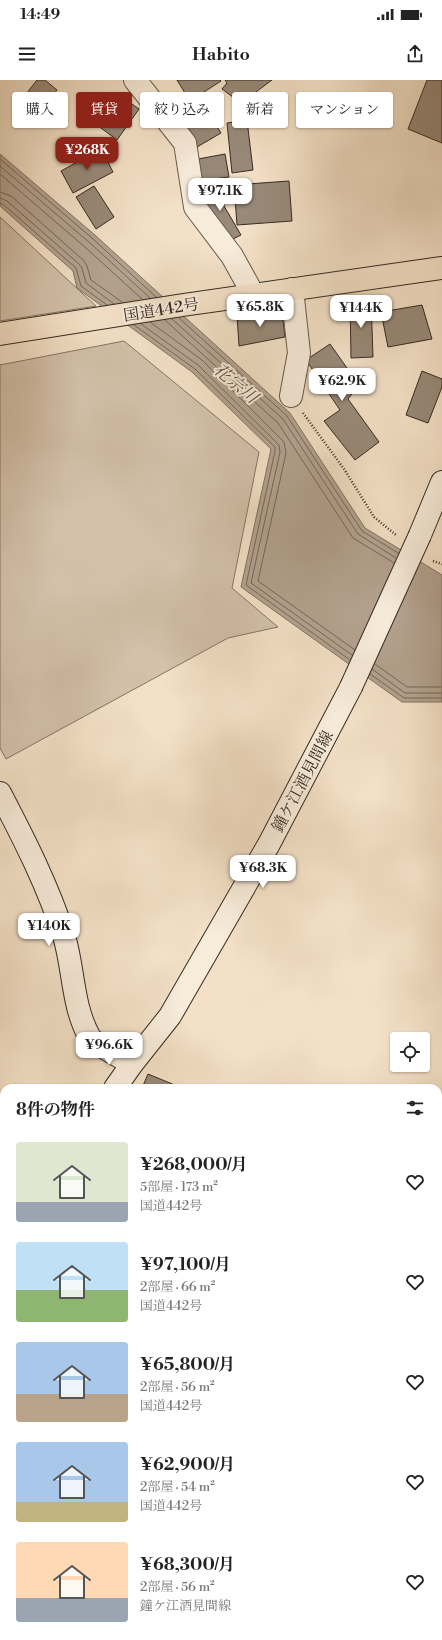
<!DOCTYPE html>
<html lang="ja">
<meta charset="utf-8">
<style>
:root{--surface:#fff;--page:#f6f6f6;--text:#222;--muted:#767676;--accent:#8f2418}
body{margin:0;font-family:"Libre Bodoni","Noto Serif JP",serif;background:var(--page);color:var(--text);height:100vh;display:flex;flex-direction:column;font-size:15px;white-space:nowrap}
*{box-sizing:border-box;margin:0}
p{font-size:13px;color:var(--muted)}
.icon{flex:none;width:22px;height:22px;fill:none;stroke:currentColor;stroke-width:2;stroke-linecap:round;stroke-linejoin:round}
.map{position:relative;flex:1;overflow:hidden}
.side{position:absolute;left:0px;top:1004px;width:442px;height:556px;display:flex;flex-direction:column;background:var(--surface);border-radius:12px 12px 0 0;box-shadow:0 1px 3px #0004}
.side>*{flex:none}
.hud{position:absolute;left:12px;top:12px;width:418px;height:36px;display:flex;gap:8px}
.tools{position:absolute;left:390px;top:952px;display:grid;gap:8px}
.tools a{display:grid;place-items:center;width:40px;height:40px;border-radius:4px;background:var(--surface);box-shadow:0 1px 3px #0004;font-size:20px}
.price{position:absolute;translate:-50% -34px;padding:0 9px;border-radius:8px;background:#fff;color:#222;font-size:13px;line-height:26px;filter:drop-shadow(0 1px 2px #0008)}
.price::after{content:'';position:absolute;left:50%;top:24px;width:12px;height:9px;margin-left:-6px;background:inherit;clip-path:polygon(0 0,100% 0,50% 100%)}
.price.on{background:var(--accent);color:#fff}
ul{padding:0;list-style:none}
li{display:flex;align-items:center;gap:12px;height:100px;padding:0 16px}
li span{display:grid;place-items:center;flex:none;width:112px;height:80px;border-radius:4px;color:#555}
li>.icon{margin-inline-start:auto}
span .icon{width:48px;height:48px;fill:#fffc;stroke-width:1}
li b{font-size:17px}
h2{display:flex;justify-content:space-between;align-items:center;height:48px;padding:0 16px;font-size:17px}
.pill{padding:0 14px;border-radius:4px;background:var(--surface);box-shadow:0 1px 3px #0004;font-size:14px;line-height:36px}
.pill.on{background:var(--accent);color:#fff}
.status{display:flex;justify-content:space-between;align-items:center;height:28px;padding:0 20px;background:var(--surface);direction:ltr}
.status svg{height:11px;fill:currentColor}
header{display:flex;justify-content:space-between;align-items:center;height:52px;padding:0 16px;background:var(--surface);font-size:18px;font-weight:600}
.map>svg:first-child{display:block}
.green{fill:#d3c1aa;stroke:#847666}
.water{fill:#b3a28f;stroke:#817264}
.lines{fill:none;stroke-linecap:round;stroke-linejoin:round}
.shore{stroke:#746659;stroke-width:1}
.building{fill:#988978;stroke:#362b23}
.street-casing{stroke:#65584c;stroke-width:24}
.secondary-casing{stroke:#362b23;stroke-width:24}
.highway-casing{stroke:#362b23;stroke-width:24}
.path{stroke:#362b23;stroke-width:2.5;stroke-dasharray:1 2;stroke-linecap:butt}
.street{stroke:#f7ebda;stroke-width:22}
.secondary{stroke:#f7ebda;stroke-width:22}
.highway{stroke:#f3e0c6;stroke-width:22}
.secondary-bridge-casing{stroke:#362b23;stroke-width:24;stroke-linecap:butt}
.secondary-bridge{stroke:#f7ebda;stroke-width:22}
.labels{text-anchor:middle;stroke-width:4;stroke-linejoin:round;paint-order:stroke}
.street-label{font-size:16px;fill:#362b23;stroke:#f7ebda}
.water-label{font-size:17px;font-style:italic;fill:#5c4f43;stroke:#f7ebda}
</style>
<div class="status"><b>14:49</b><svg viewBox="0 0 49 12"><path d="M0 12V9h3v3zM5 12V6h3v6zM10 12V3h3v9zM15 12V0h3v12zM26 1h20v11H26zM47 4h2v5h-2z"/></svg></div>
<header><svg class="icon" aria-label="menu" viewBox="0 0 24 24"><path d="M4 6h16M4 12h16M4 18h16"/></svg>Habito<svg class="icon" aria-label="share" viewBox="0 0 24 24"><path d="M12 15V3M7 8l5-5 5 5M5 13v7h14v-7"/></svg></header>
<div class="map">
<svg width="442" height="1560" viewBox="0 0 442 1560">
<rect width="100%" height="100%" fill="#f3e0c6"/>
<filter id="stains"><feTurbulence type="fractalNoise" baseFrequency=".005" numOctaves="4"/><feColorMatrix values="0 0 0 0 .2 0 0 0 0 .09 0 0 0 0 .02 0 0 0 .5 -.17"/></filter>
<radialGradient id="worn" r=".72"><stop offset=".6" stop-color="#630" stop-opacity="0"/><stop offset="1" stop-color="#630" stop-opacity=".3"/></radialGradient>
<!-- green -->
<path class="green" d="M 0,137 L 96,226 L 0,241 Z
M 124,261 L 259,372 L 232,508 L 278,547 L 228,558 L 6,679 L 0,668 L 0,285 Z"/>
<!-- water -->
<path class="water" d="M 0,74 L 96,156 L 290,333 L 365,448 L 442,495 L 442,622 L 402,622 L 241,507 L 271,369 L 192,292 L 77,208 L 73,191 L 0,126 Z"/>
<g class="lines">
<!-- shore -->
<path class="shore" d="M 0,79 L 93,159 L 156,217
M 0,86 L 90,163 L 150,218
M 0,94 L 86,168 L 142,219
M 0,112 L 11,116 L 83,180 L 87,186 L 91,200 L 122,222
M 0,118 L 7,121 L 79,184 L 82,188 L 86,203 L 114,224
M 0,123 L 4,125 L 76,188 L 81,206 L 107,225
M 179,238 L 287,336 L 362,451 L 398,473
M 172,239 L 283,339 L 358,454 L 396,478
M 165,240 L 278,343 L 353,458 L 394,483
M 150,242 L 202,280 L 284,362 L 286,373 L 258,501 L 355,570
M 141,244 L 198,285 L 279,365 L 280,372 L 251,503 L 352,575
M 134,245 L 195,289 L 275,367 L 275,371 L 246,505 L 350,580
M 375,584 L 407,607 L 442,607
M 372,589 L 405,613 L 442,613
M 370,594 L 404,618 L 442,618"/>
</g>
<!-- building -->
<path class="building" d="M 37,0 L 45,0 L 57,10 L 32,41 L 15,28 Z
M 177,0 L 220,0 L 221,1 L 190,21 Z
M 225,0 L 272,0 L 241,23 L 222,9 L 227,3 Z
M 427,0 L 442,0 L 442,63 L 408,49 Z
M 119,15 L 139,29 L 117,60 L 97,45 Z
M 205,28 L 221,53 L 197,67 L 182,42 Z
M 247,40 L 253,90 L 232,93 L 227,43 Z
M 101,69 L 113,92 L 73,113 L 61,91 Z
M 225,74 L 229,97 L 201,101 L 198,79 Z
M 289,101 L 292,141 L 237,145 L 234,105 Z
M 94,106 L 114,137 L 96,149 L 76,117 Z
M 225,106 L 224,126 L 241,155 L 227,162 L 199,110 Z
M 350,220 L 371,220 L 373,277 L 351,278 Z
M 422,225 L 432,259 L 388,267 L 381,232 Z
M 282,232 L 285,257 L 239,266 L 237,236 Z
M 330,264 L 359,305 L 348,319 L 379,362 L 355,380 L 324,341 L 340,330 L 306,280 Z
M 422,291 L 442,299 L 442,307 L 428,343 L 406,335 Z
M 148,994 L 182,1008 L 142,1008 Z
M 0,1343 L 4,1345 L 4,1379 L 0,1378 Z"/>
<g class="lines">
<!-- street casing -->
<g class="street-casing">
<path id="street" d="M 135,0 L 185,63 L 195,127 L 232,176 L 253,214
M 291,316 L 299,273 L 292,209"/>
</g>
<!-- secondary casing -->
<g class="secondary-casing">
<path id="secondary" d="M 420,455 L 442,402
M 0,713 C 24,759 48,806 64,856 C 74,889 72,925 89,956 C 92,962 124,979 132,984
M 115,1008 L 132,984 L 170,936 L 269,764 L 351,607
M 0,1169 L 4,1163"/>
</g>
<!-- highway casing -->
<g class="highway-casing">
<path id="highway" d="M 0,254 L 183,225 L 442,188"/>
</g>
<!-- path -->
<path class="path" d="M 303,333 L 344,389 L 374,437 L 396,455
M 433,481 L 442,484"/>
<!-- street -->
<use href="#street" class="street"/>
<!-- secondary -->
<use href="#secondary" class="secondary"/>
<!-- highway -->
<use href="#highway" class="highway"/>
<!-- secondary-bridge casing -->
<g class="secondary-bridge-casing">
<path id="secondary-bridge" d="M 351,607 L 420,455"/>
</g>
<!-- secondary-bridge -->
<use href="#secondary-bridge" class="secondary-bridge"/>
</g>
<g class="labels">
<!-- street labels -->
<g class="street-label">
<text transform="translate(161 229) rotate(-9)" y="6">国道442号</text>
<text transform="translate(302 701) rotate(-62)" y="6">鐘ケ江酒見間線</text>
</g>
<!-- water labels -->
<g class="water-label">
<text transform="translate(236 303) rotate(40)" y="6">花宗川</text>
</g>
</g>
<rect width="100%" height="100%" filter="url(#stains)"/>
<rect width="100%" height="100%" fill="url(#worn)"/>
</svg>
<div class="tools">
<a><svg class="icon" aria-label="locate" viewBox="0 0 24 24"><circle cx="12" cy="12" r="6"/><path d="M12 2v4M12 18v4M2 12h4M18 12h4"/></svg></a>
</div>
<b class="price on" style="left:87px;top:91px">¥268K</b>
<b class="price" style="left:220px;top:132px">¥97.1K</b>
<b class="price" style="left:260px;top:248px">¥65.8K</b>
<b class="price" style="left:361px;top:249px">¥144K</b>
<b class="price" style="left:342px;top:322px">¥62.9K</b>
<b class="price" style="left:263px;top:809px">¥68.3K</b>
<b class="price" style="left:49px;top:867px">¥140K</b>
<b class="price" style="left:109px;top:986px">¥96.6K</b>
<div class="hud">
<a class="pill">購入</a>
<a class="pill on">賃貸</a>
<a class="pill">絞り込み</a>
<a class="pill">新着</a>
<a class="pill">マンション</a>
</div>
<section class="side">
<h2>8件の物件<svg class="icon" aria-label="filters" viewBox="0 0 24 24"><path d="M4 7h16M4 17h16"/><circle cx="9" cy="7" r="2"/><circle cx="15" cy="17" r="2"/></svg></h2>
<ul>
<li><span style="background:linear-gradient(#dfe7d0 75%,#9aa5b1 0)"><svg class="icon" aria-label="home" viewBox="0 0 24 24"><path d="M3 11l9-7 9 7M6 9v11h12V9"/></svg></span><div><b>¥268,000/月</b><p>5部屋 · 173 m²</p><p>国道442号</p></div><svg class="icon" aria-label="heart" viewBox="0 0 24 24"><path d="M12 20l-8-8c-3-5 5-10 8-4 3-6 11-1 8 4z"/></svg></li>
<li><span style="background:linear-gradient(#bfe0f5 60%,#8fb573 0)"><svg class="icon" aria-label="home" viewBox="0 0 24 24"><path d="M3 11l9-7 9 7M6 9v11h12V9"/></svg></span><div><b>¥97,100/月</b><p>2部屋 · 66 m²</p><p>国道442号</p></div><svg class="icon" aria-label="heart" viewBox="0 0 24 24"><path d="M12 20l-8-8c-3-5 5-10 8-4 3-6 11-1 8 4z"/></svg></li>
<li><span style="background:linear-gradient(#a9c7e8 65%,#b9a48a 0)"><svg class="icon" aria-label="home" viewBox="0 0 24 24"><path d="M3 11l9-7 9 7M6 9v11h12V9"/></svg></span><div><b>¥65,800/月</b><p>2部屋 · 56 m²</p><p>国道442号</p></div><svg class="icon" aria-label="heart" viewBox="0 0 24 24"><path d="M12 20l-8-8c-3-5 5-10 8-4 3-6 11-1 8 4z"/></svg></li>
<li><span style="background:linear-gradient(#a9c7e8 75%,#c2b280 0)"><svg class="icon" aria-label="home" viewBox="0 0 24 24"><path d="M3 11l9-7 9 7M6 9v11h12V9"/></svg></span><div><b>¥62,900/月</b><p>2部屋 · 54 m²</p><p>国道442号</p></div><svg class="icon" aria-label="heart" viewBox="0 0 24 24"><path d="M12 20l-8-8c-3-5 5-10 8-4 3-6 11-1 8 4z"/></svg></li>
<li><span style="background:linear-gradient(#ffd9b3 70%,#9aa5b1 0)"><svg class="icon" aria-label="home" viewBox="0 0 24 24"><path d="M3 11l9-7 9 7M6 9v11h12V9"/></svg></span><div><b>¥68,300/月</b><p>2部屋 · 56 m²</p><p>鐘ケ江酒見間線</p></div><svg class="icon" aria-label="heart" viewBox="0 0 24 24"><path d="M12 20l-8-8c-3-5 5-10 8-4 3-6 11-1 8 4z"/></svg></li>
</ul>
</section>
</div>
